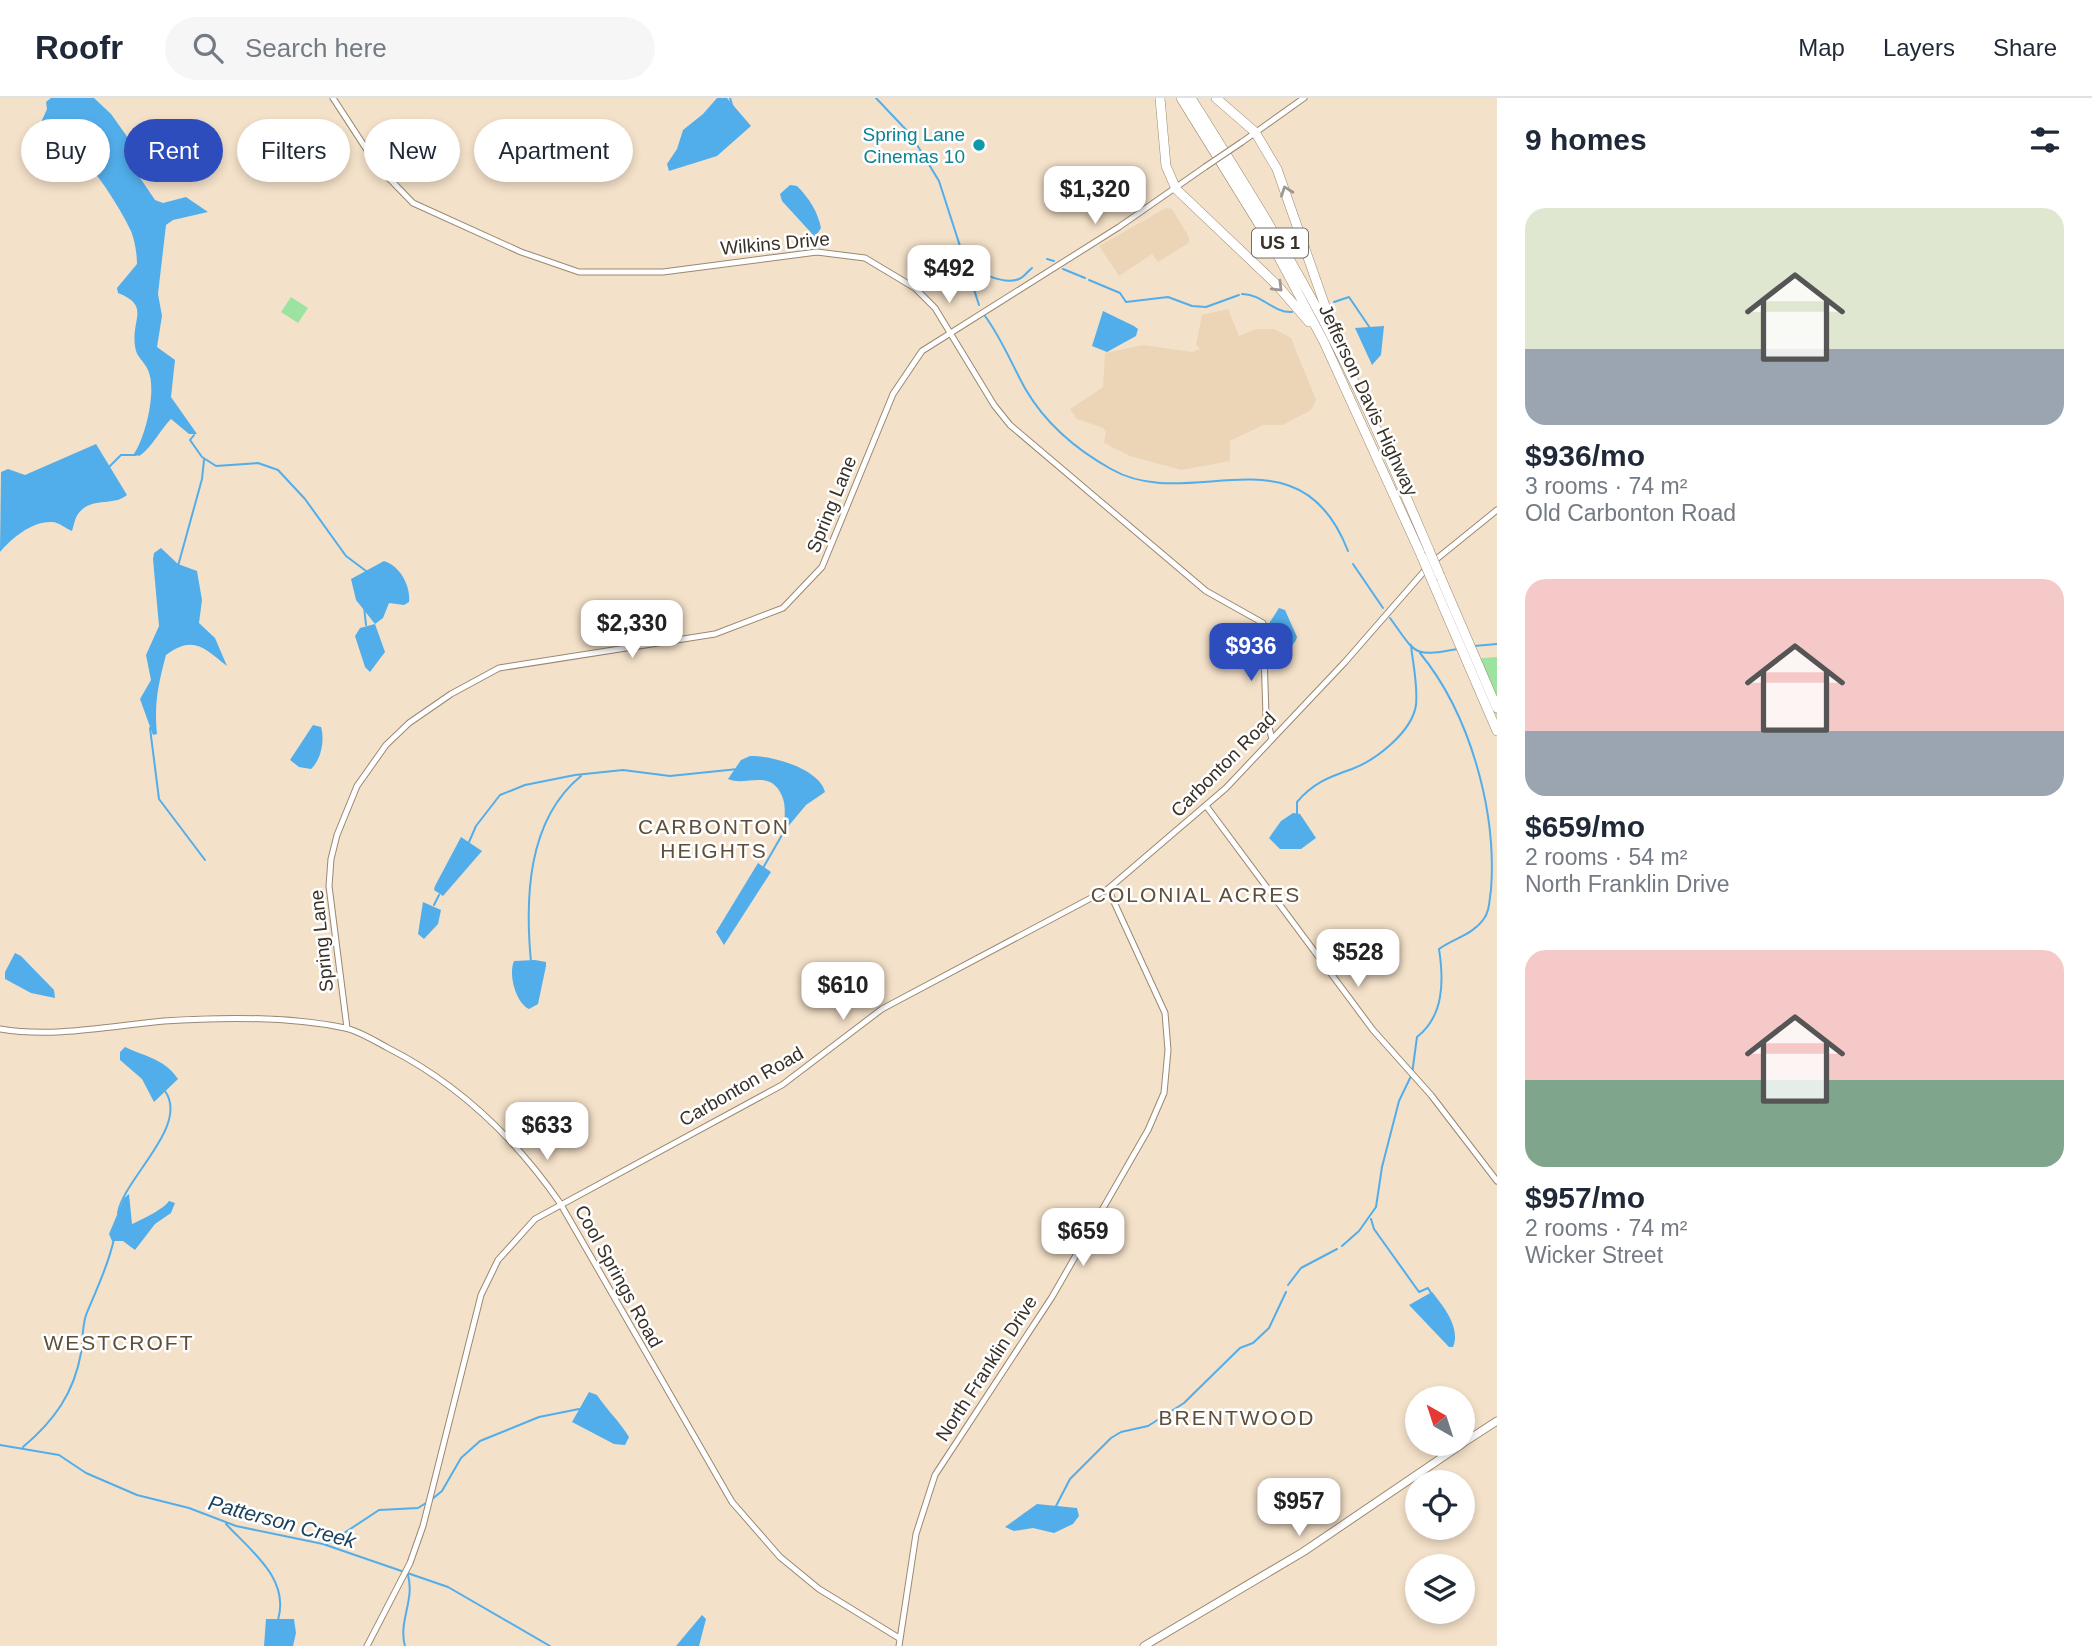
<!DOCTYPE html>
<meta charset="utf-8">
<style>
:root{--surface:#fff;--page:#f6f6f7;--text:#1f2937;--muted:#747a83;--line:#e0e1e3;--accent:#2d4dbd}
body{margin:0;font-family:Arial,sans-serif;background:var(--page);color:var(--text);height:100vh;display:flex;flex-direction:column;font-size:26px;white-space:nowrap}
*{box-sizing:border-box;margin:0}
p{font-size:23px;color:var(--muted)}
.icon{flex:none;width:38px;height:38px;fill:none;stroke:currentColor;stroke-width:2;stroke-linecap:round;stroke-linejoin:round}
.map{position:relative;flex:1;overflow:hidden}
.panel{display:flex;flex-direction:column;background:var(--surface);width:595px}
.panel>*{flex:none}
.top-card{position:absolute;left:21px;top:21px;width:665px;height:63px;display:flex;gap:14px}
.needle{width:46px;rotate:321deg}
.tools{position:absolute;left:1405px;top:1288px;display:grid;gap:14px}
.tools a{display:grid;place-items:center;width:70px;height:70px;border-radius:50%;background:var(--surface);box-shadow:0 4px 10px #0003;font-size:35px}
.price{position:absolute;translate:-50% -60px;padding:0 16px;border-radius:14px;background:#fff;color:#222;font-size:23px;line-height:46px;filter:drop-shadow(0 2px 4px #0008)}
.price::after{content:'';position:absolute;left:50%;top:42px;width:21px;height:16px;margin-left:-10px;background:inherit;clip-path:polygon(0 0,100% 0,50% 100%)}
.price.current{background:var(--accent);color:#fff}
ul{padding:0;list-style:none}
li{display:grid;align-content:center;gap:14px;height:371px;padding:0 28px}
li span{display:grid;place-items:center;height:217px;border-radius:21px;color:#555}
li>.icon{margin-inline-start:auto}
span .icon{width:126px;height:126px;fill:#fffc;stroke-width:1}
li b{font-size:30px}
h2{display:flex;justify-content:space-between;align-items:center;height:84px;padding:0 28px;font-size:30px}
.tag{padding:0 24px;border-radius:32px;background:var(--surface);box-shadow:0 4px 10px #0003;font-size:24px;line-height:63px}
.tag.current{background:var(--accent);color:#fff}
header{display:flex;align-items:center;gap:42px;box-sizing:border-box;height:98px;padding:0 35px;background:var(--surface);border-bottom:2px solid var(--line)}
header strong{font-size:33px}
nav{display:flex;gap:38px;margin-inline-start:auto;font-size:24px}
.search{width:490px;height:63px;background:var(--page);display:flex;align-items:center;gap:18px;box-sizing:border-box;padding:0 24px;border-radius:38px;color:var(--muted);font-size:26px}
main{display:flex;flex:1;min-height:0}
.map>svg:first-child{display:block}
.built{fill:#ecd5b7}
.green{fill:#9de3a0}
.water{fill:#52aeeb}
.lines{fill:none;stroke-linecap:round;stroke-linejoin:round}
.stream{stroke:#52aeeb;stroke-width:2}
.minor-casing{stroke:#9a8872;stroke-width:7}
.major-casing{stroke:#9a8872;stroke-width:9}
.highway-casing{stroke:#9a8872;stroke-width:10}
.minor{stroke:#fff;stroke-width:5}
.major{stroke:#fff;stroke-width:7}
.highway{stroke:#fff;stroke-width:9}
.minor-bridge-casing{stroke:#9a8872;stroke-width:7;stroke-linecap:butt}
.highway-bridge-casing{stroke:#9a8872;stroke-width:10;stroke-linecap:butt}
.minor-bridge{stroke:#fff;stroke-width:5}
.highway-bridge{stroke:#fff;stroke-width:9}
.oneway{stroke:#9c9893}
.culture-dot{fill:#0f9aa8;stroke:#fff;stroke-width:2.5}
.labels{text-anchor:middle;stroke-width:5;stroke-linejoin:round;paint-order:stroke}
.shield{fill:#fff;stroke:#746f68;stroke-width:2}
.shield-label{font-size:18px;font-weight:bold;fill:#383127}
.culture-label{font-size:19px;fill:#0d838f;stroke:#fff;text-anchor:end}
.street-label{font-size:19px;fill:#383127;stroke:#fff}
.neighbourhood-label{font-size:21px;letter-spacing:2px;fill:#5e4e3a;stroke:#fff}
.water-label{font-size:21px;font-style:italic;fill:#1b415b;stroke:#fff}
</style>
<header>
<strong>Roofr</strong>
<div class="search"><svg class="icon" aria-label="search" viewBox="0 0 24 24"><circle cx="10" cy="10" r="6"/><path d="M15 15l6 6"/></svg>Search here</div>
<nav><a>Map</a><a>Layers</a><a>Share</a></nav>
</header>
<main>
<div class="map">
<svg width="1497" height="1548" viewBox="0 0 1497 1548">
<rect width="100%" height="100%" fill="#f4e1c9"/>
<!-- built -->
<path class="built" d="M 1166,110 L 1172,111 L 1189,139 L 1189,145 L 1158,164 L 1152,156 L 1119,178 L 1099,148 Z
M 1228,211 L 1239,238 L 1257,231 L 1274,231 L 1291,240 L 1316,302 L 1311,312 L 1283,327 L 1263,327 L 1230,343 L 1230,363 L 1181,372 L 1130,358 L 1104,345 L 1106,334 L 1103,330 L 1077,321 L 1070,311 L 1103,289 L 1105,255 L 1143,247 L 1192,254 L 1200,251 L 1196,247 L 1202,217 Z"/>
<!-- green -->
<path class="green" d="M 291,199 L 308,210 L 298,225 L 281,214 Z
M 1497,559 L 1497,619 L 1473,561 Z"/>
<!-- water -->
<path class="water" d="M 51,0 L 94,0 L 111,16 L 131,44 L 132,68 L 155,102 L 163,105 L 186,99 L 208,114 L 173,122 L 166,127 L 158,196 L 162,218 L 157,249 L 175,262 L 171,299 L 197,336 L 189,336 L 171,321 C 161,331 150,352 139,358 L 134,356 C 146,338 157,292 148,272 C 144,263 136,259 135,248 C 131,221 151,208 118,195 L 117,190 L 137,166 C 137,156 135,143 131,133 C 121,110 79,44 56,38 L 35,57 L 26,58 L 47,11 L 46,4 Z
M 717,0 L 727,0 L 751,28 L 717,58 L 669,73 L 667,66 L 677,51 L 683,32 L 703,16 Z
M 790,87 L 797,88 C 809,100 818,114 821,130 L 815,139 L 782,103 L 780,96 Z
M 1103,213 L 1134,228 L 1138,231 L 1136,238 L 1107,254 L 1092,248 Z
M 1384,228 L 1381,257 L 1372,267 L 1355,230 Z
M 96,346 L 127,397 C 113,409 91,398 78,416 C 75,420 74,427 72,433 C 66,431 59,424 52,424 C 32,423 12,440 0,454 L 1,374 L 8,371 L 25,377 Z
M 161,450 L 178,466 L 197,473 L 202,502 L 199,525 L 215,540 L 227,568 C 205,551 194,536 166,557 C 158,587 154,606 157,636 L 153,637 L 140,601 L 151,582 L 146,557 L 159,528 L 153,461 L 154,455 Z
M 384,463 C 400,468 411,488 409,504 L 404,507 L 389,505 L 383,520 L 375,526 L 385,554 L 370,574 L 365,569 L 355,538 L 360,530 L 375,526 L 356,502 L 351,481 Z
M 1279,510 L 1285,512 L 1297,539 C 1295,547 1287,553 1278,553 L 1268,527 Z
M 313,627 L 321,629 C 325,642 321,662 311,671 L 299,669 L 290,662 Z
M 750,658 C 771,657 820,671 825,694 L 806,707 L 786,731 C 783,721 787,709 782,698 C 770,670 746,689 728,681 L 741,662 Z
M 1293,715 L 1300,716 L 1316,740 L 1301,751 L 1280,751 L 1269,740 L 1281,723 Z
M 461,739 L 482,753 L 443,798 L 434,792 L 435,788 Z
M 758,765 L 771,774 L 724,847 L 716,834 Z
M 423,804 L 441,812 L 438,826 L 424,841 L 418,836 Z
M 15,855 L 21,858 L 54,892 L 55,900 L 31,895 L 5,881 L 5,874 Z
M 535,862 L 546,864 L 546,868 L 538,906 L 529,911 C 516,905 508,877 514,863 Z
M 125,949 C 146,959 165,961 178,981 L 154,1004 L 142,981 L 120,962 L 120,954 Z
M 129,1096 L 132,1126 C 141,1122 164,1111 169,1103 L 175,1105 L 171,1115 L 155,1126 L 135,1152 L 123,1143 L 112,1143 L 109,1136 L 124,1100 Z
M 1432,1194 C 1444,1209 1461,1230 1453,1249 L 1449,1249 L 1409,1207 Z
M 589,1294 L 597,1297 C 607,1312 620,1324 629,1339 L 625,1347 L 614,1346 L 572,1324 Z
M 1037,1406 L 1077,1410 L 1079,1418 L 1073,1426 L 1054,1435 L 1033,1430 L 1014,1433 L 1005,1429 Z
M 702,1517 L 706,1521 L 699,1548 L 676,1548 Z
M 266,1521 L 294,1521 L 296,1535 L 293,1548 L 264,1548 Z"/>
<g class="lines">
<!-- stream -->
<path class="stream" d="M 730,0 L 733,10
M 876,0 L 911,37 L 939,83 L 979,207
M 1047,161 L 1054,163
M 964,165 C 977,173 1003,188 1019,181 C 1023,180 1028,173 1032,170
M 1063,171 L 1085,180
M 1089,182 L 1120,195 L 1126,204 L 1168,199 L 1192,208 L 1206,209 L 1239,197
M 1242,196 C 1262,196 1273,215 1292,214
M 1334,204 L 1349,199 L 1370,230
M 985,218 C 1002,241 1012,267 1026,292 C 1046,326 1077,352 1111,371 C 1190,417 1299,326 1348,453
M 194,337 L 190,342 L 202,359 L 216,368 L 258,365 L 278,372 L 305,401 L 346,458 L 366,473
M 109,369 L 121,357 L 136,357
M 1353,466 L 1383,510
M 178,468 L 202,381 L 204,362
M 364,508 L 366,527
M 1390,520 C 1417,557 1412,559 1458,551
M 1474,548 L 1497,546
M 150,630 L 159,701 L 205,762
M 1297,718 L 1297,704 C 1313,685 1329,679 1352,671 C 1376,662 1412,634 1416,607 C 1418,587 1413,567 1411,547
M 469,744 L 476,728 L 500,697 L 525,687 L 575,677 L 623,672 L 670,678 L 738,671
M 763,770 L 786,730
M 434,807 L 439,797
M 531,864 C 525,801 527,722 581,678
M 118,1115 C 123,1081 190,1028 165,993
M 1371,1121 L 1374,1131 L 1419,1194 L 1428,1190 L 1431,1195
M 1342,1148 L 1359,1133 L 1376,1109 L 1382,1069 L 1399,1003 L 1412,976 L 1417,939 C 1444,918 1444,883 1439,851 C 1452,841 1472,837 1483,822 C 1490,813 1489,803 1491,792 C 1497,713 1470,616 1420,555
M 1288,1187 L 1301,1170 L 1337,1151
M 0,1347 L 59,1357 L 86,1375 L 137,1397 L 189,1410 L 236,1428 L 323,1446 L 448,1489 L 550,1548
M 23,1349 C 54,1323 74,1295 81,1255 C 83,1242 82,1229 86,1217 C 96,1192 108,1169 114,1141
M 431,1402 L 442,1393 L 461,1360 L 480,1343 L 539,1319 L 579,1311
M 1055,1410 L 1070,1381 L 1111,1340 L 1121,1334 L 1148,1328 L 1184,1305 L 1240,1250 L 1253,1245 L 1269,1230 L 1286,1194
M 226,1426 C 252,1454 290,1481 278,1522
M 326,1447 L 379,1412 L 418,1410 L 426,1405
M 405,1548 C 398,1524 415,1502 408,1477"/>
<!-- minor casing -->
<g class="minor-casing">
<path id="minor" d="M 333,0 L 378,69 L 413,105 L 521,154 L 579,174 L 663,174 L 817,154 L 865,160 L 915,190 L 935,210 L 994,307 L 1010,327 L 1206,493 L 1263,525 L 1266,618 L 1272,641
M 1242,44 L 1304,0
M 1434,463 L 1497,412
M 1207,709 L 1373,932 L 1431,997 L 1497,1083
M 347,930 L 329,788 L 331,761 L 337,737 L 357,688 L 386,647 L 409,625 L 451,596 L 499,570 L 715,536 L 783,510 L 822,469 L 893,296 L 922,253 L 1119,129 L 1205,69
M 0,931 C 54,940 110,928 164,923 C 222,919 287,918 345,930 C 359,933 375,943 388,950 C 459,986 515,1040 560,1105 L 732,1404 L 780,1459 L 819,1491 L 899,1540
M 367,1548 L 410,1465 L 423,1428 L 481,1197 L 498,1162 L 535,1121 L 782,987 L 882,911 L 1108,791 L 1226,690 L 1345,564 L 1427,470
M 899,1548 L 916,1436 L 935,1377 L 1052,1199 L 1148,1032 L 1164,995 L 1168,952 L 1165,915 L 1108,791"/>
</g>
<!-- major casing -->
<g class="major-casing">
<path id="major" d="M 1463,1345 L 1497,1323
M 1144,1548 L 1303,1454 L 1462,1346"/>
</g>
<!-- highway casing -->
<g class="highway-casing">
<path id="highway" d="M 1160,0 L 1166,68 L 1176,91 L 1277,187 L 1309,224
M 1181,0 L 1275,152 L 1324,244 L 1422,459
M 1191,0 C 1241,80 1291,159 1334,243 C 1369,311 1399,382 1429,452
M 1216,0 L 1255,34 L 1277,71 L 1331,225
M 1440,478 L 1497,610
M 1433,485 L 1497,633"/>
</g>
<!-- minor -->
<use href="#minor" class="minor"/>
<!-- major -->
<use href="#major" class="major"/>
<!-- highway -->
<use href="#highway" class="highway"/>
<!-- minor-bridge casing -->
<g class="minor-bridge-casing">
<path id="minor-bridge" d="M 1205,69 L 1242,44"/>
</g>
<!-- highway-bridge casing -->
<g class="highway-bridge-casing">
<path id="highway-bridge" d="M 1429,452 L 1440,478
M 1422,459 L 1433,485"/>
</g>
<!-- minor-bridge -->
<use href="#minor-bridge" class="minor-bridge"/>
<!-- highway-bridge -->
<use href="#highway-bridge" class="highway-bridge"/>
</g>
<!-- one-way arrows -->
<defs><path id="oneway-chevron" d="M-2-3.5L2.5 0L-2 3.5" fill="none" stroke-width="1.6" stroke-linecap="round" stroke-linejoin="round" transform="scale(1.75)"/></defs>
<g class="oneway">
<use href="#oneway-chevron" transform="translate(1286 93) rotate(-110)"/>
<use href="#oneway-chevron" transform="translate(1278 189) rotate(45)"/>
</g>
<!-- markers -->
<circle class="culture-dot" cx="979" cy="47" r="7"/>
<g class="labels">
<!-- shield labels -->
<rect class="shield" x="1252" y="130.5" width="56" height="29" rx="5"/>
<g class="shield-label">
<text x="1280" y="151">US 1</text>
</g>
<!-- culture labels -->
<g class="culture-label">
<text x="965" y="43">Spring Lane<tspan x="965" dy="22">Cinemas 10</tspan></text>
</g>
<!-- street labels -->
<g class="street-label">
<text transform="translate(775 145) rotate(-5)" y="7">Wilkins Drive</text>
<text transform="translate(1369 302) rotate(65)" y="7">Jefferson Davis Highway</text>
<text transform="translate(831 406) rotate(-68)" y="7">Spring Lane</text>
<text transform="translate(1223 666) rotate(-45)" y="7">Carbonton Road</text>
<text transform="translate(321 843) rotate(-96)" y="7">Spring Lane</text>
<text transform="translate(741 988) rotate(-30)" y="7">Carbonton Road</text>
<text transform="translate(619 1178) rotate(61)" y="7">Cool Springs Road</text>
<text transform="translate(986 1270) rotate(-57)" y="7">North Franklin Drive</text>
</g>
<!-- neighbourhood labels -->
<g class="neighbourhood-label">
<text x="714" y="736">CARBONTON<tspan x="714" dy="24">HEIGHTS</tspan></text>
<text x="1196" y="804">COLONIAL ACRES</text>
<text x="119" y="1252">WESTCROFT</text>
<text x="1237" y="1327">BRENTWOOD</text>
</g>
<!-- water labels -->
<g class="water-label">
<text transform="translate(282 1424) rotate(15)" y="7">Patterson Creek</text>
</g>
</g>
</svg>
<div class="tools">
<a><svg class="needle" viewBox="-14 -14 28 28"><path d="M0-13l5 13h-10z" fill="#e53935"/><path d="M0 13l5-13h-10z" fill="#747a83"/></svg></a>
<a><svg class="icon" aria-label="locate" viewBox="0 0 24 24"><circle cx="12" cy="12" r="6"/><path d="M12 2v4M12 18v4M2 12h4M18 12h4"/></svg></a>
<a><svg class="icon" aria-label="layers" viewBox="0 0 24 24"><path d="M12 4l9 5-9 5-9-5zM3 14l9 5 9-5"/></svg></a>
</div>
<b class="price" style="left:1095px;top:128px">$1,320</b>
<b class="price" style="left:949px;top:207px">$492</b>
<b class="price" style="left:632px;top:562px">$2,330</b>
<b class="price current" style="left:1251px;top:585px">$936</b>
<b class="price" style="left:1358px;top:891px">$528</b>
<b class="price" style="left:843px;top:924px">$610</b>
<b class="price" style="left:547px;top:1064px">$633</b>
<b class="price" style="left:1083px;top:1170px">$659</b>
<b class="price" style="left:1299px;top:1440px">$957</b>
<div class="top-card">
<a class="tag">Buy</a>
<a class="tag current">Rent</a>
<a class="tag">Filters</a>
<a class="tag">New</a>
<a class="tag">Apartment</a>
</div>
</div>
<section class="panel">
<h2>9 homes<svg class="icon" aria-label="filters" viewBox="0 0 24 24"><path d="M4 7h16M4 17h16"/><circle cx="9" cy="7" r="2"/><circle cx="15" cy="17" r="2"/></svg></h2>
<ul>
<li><span style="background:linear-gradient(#dfe7d0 65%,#9aa5b1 0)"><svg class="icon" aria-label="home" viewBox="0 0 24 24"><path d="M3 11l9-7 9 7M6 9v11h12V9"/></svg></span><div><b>$936/mo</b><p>3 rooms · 74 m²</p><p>Old Carbonton Road</p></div></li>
<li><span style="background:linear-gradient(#f6c9c9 70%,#9aa5b1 0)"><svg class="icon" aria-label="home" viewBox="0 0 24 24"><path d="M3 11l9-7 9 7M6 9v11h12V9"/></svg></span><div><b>$659/mo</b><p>2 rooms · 54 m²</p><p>North Franklin Drive</p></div></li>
<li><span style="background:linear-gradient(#f6c9c9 60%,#7fa58c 0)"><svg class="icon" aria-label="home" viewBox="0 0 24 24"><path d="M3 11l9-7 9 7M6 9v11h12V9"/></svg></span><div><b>$957/mo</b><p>2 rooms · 74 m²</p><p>Wicker Street</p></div></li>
</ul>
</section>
</main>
